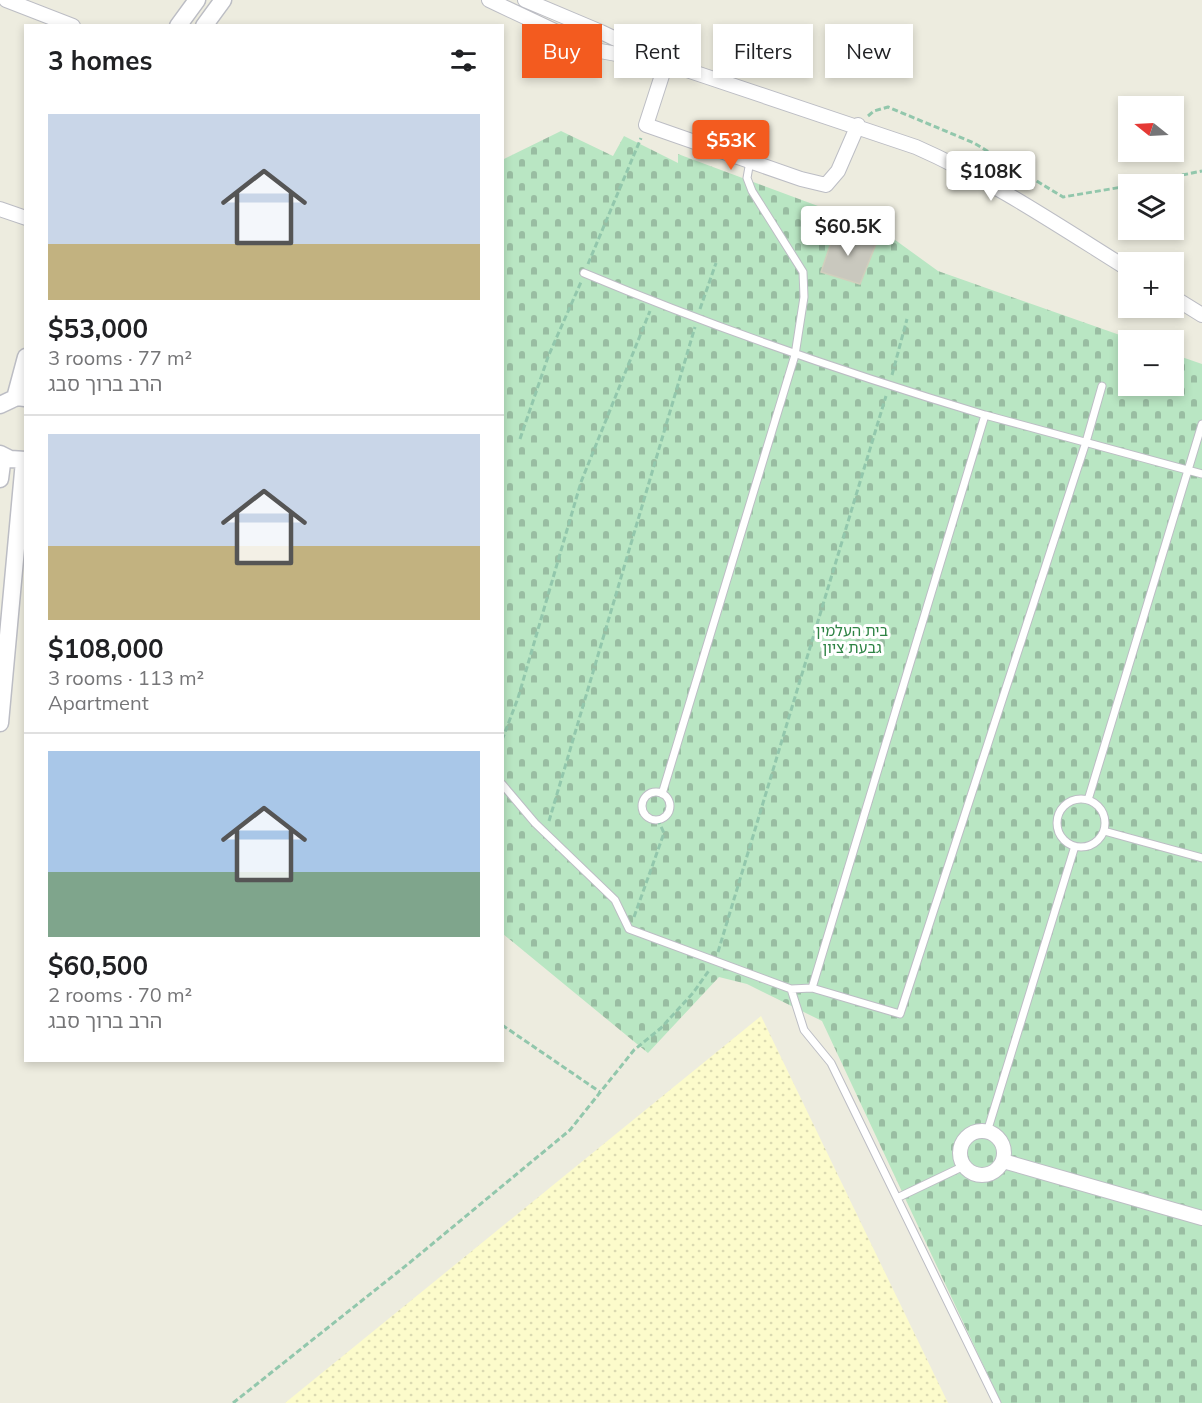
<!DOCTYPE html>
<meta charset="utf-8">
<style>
:root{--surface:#fff;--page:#f2f2f2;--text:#202124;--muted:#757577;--line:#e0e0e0;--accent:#f35b1f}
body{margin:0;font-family:Mulish,"Noto Sans Hebrew",sans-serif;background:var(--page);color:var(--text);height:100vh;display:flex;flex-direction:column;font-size:22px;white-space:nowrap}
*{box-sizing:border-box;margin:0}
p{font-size:20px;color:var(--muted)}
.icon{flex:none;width:33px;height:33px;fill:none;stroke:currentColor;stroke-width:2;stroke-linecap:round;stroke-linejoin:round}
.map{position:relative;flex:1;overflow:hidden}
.sheet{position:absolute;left:24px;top:24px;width:480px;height:1038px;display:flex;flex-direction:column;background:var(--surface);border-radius:0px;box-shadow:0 3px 9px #0003}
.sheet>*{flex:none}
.guide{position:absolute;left:522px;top:24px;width:570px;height:54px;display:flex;gap:12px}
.needle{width:39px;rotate:288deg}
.controls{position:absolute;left:1118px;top:96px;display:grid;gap:12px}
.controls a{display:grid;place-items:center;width:66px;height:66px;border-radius:0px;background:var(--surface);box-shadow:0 3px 9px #0003;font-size:30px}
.price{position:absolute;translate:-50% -51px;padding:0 14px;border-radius:6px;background:#fff;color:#222;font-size:20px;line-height:39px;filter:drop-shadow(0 2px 3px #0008)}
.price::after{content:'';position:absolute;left:50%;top:36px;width:18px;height:14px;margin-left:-9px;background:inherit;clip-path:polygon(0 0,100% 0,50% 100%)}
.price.current{background:var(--accent);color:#fff}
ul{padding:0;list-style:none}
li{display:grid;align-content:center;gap:12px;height:318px;padding:0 24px}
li+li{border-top:2px solid var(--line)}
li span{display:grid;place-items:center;height:186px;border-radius:0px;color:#555}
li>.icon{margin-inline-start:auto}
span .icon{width:108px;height:108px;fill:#fffc;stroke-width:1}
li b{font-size:26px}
h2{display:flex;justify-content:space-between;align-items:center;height:72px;padding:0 24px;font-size:26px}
.tag{padding:0 21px;border-radius:0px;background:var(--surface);box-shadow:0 3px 9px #0003;font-size:21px;line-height:54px}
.tag.current{background:var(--accent);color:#fff}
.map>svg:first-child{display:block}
.sand{fill:url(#sand-dots)}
.cemetery{fill:url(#cemetery-stones)}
.building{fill:#c9c8be;stroke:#d1cfbd;stroke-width:1.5}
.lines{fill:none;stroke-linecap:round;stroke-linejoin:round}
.service-casing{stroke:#bcbdc4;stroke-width:9}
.minor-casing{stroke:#bcbdc4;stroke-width:16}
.tertiary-casing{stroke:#bcbdc4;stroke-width:19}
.path{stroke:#92c7ac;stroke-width:3;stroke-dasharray:6 3;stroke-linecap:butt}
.service{stroke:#fff;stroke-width:7}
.minor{stroke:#fff;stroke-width:14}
.tertiary{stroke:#fff;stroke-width:16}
.labels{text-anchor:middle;stroke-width:6;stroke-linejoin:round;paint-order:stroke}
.park-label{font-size:15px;fill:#2e8344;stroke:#fff}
</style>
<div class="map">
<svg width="1202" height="1403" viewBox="0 0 1202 1403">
<defs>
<pattern id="sand-dots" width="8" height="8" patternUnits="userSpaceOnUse" patternTransform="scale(1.5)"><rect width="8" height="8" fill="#fcfbcb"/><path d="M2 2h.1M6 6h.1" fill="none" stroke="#dad9b1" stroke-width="1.8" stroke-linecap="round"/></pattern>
<pattern id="cemetery-stones" width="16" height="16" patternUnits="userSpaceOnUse" patternTransform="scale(1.5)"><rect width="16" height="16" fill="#b9e6c3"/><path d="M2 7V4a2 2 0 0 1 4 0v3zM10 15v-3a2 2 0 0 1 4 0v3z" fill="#99bda2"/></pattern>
</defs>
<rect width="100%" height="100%" fill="#edecdf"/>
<!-- sand -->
<path class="sand" d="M 761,1016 L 948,1403 L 285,1403 Z"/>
<!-- cemetery -->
<path class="cemetery" d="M 561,131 L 613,156 L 624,136 L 678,163 L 678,154 L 880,229 L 938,271 L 1134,340 L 1128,340 L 1128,386 L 1173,386 L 1173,354 L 1202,364 L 1202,1403 L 1001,1403 L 822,1021 L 747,984 L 719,977 L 648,1053 L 503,934 L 502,160 Z"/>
<!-- building -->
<path class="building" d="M 836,228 L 876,244 L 860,284 L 821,272 Z"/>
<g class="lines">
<!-- service casing -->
<g class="service-casing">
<path id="service" d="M 985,415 L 1202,474
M 502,784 L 535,823 L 615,900 L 629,929 L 791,989 L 812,988 L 985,415 C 849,374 715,328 584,273
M642 806a14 14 0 1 1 28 0a14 14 0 1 1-28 0Z
M 662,794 L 795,355 L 804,297 L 803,272 L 752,191 L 747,178 L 750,161
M1057 823a24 24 0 1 1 48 0a24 24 0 1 1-48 0Z
M 1088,800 L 1202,424
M 1104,831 L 1202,858
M 812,988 L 900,1014 L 1086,442 L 1102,386
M 791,989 L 804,1030 L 831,1063 L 997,1403
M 987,1132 L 1075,846
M 897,1198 L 964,1166"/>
</g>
<!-- minor casing -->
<g class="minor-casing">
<path id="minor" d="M 6,0 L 73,26
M 489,0 L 595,50 L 649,60
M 525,0 L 601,32 L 666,63 L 916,147 C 991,180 1059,226 1128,269
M 666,63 L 646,125 L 801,179 L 826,185 L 838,171 L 858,125
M 0,209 L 26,218
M 1173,297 L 1202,315
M960 1153a22 22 0 1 1 44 0a22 22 0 1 1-44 0Z
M 1003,1161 L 1202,1218"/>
</g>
<!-- tertiary casing -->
<g class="tertiary-casing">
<path id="tertiary" d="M 178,26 L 197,0
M 204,26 L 223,0
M 15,398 L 26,357
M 0,405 L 17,397 L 25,398
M 0,454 L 10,459 L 26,460
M 0,479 L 3,456
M 0,723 L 24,461"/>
</g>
<!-- path -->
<path class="path" d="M 868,116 L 874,111 L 888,107 L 974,143 L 1063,197 L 1128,186
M 1138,184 L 1202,171
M 588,264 L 641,138
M 700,309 L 716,263
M 892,375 L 907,319
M 520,439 L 548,357 L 581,282
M 502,740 L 518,698 L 581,482 L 650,311
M 549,821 L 695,327
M 634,917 L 664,833 L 658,820
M 718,952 L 886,396
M 502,1025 L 600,1092
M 233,1403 L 408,1264 L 570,1130 L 634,1050 L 661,1028 L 693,993 L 710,969"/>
<!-- service -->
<use href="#service" class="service"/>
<!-- minor -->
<use href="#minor" class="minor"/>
<!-- tertiary -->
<use href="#tertiary" class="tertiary"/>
</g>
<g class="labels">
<!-- park labels -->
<g class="park-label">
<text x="852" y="636">בית העלמין<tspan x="852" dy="17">גבעת ציון</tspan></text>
</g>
</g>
</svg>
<div class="controls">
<a><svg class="needle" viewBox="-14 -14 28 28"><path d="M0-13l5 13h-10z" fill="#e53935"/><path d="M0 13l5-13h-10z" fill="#757577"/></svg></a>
<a><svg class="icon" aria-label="layers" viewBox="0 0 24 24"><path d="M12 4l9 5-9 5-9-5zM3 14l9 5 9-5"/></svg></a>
<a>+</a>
<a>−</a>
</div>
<b class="price current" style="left:731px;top:171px">$53K</b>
<b class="price" style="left:991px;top:202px">$108K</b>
<b class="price" style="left:848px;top:257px">$60.5K</b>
<div class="guide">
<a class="tag current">Buy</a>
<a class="tag">Rent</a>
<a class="tag">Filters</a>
<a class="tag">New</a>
</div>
<section class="sheet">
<h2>3 homes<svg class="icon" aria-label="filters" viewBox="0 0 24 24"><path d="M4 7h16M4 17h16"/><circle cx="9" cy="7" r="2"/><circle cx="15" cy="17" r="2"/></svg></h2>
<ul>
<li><span style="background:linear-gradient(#c9d6e8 70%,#c2b280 0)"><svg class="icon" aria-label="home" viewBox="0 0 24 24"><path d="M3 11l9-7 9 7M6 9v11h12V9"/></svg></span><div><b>$53,000</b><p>3 rooms · 77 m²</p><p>הרב ברוך סבג</p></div></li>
<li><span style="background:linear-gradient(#c9d6e8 60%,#c2b280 0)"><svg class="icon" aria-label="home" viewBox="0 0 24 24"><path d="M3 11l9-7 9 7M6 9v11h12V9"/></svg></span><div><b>$108,000</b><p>3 rooms · 113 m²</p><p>Apartment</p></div></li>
<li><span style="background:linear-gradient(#a9c7e8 65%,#7fa58c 0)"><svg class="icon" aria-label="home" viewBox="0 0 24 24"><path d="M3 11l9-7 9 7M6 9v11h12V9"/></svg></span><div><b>$60,500</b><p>2 rooms · 70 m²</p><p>הרב ברוך סבג</p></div></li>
</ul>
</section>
</div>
